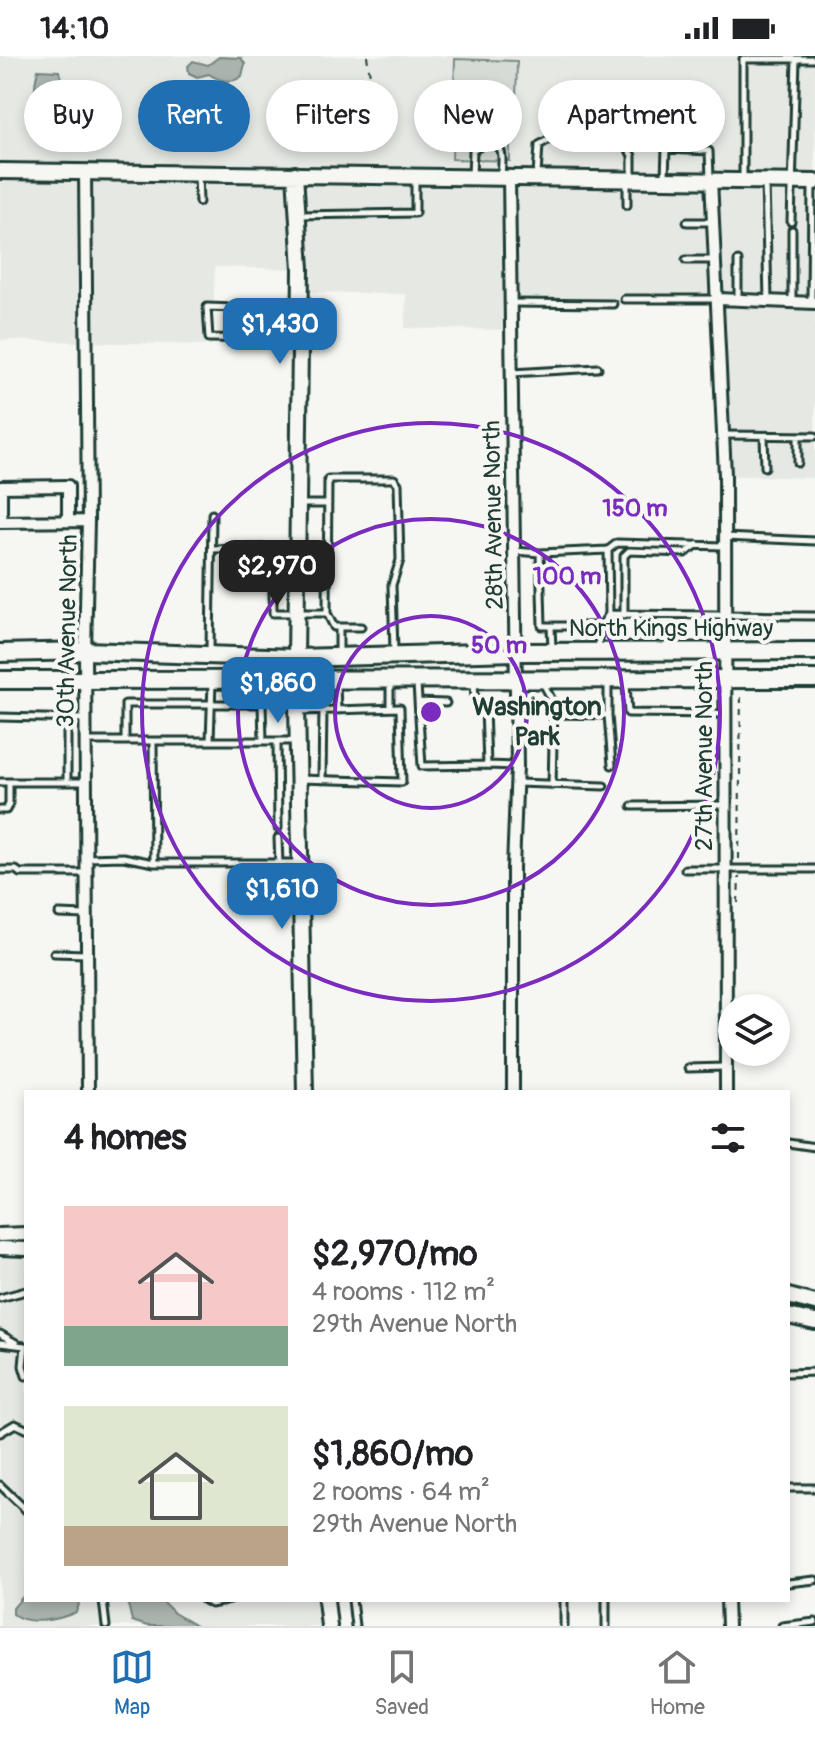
<!DOCTYPE html>
<meta charset="utf-8">
<style>
:root{--surface:#fff;--page:#f6f6f6;--text:#202124;--muted:#757577;--line:#e0e0e0;--accent:#1f6fb2}
body{margin:0;font-family:Pangolin,sans-serif;background:var(--page);color:var(--text);height:100vh;display:flex;flex-direction:column;font-size:30px;white-space:nowrap}
*{box-sizing:border-box;margin:0}
p{font-size:26px;color:var(--muted)}
.icon{flex:none;width:44px;height:44px;fill:none;stroke:currentColor;stroke-width:2;stroke-linecap:round;stroke-linejoin:round}
.map{position:relative;flex:1;overflow:hidden}
.panel{position:absolute;left:24px;top:1034px;width:766px;height:512px;display:flex;flex-direction:column;background:var(--surface);border-radius:0px;box-shadow:0 4px 12px #0003}
.panel>*{flex:none}
.banner{position:absolute;left:24px;top:24px;width:768px;height:72px;display:flex;gap:16px}
.buttons{position:absolute;left:718px;top:938px;display:grid;gap:16px}
.buttons a{display:grid;place-items:center;width:72px;height:72px;border-radius:50%;background:var(--surface);box-shadow:0 4px 12px #0003;font-size:40px}
.price{position:absolute;translate:-50% -68px;padding:0 18px;border-radius:16px;background:var(--accent);color:#fff;font-size:26px;line-height:52px;filter:drop-shadow(0 2px 4px #0008)}
.price::after{content:'';position:absolute;left:50%;top:48px;width:24px;height:18px;margin-left:-12px;background:inherit;clip-path:polygon(0 0,100% 0,50% 100%)}
.price.on{background:#222;color:#fff}
ul{padding:0;list-style:none}
li{display:flex;align-items:center;gap:24px;height:200px;padding:0 40px}
li span{display:grid;place-items:center;flex:none;width:224px;height:160px;border-radius:0px;color:#555}
li>.icon{margin-inline-start:auto}
span .icon{width:96px;height:96px;fill:#fffc;stroke-width:1}
li b{font-size:34px}
h2{display:flex;justify-content:space-between;align-items:center;height:96px;padding:0 40px;font-size:34px}
.chip{padding:0 28px;border-radius:36px;background:var(--surface);box-shadow:0 4px 12px #0003;font-size:28px;line-height:72px}
.chip.on{background:var(--accent);color:#fff}
.status{display:flex;justify-content:space-between;align-items:center;height:56px;padding:0 40px;background:var(--surface);direction:ltr}
.status svg{height:22px;fill:currentColor}
.tabs{display:flex;justify-content:space-around;align-items:center;height:112px;border-top:2px solid var(--line);background:var(--surface);font-size:22px;color:var(--muted)}
.tabs a{display:grid;justify-items:center;gap:4px}
.tabs .on{color:var(--accent)}
.map>svg:first-child{display:block}
.built{fill:#e6e8e4}
.green{fill:#d6dbd6;stroke:#7a8c85;stroke-width:2}
.water{fill:#aab3ae;stroke:#72847d;stroke-width:2}
.lines{fill:none;stroke-linecap:round;stroke-linejoin:round}
.service-casing{stroke:#1f3d34;stroke-width:11}
.minor-casing{stroke:#1f3d34;stroke-width:16}
.tertiary-casing{stroke:#1f3d34;stroke-width:18}
.secondary-casing{stroke:#1f3d34;stroke-width:20}
.primary-casing{stroke:#1f3d34;stroke-width:22}
.path{stroke:#1f3d34;stroke-width:2;stroke-dasharray:6 6;stroke-linecap:butt}
.service{stroke:#f6f6f2;stroke-width:5}
.minor{stroke:#f6f6f2;stroke-width:10}
.tertiary{stroke:#f6f6f2;stroke-width:12}
.secondary{stroke:#f6f6f2;stroke-width:14}
.primary{stroke:#f6f6f2;stroke-width:16}
.ring{fill:none;stroke:#7b2cbf;stroke-width:4}
.labels{text-anchor:middle;stroke-width:8;stroke-linejoin:round;paint-order:stroke}
.street-label{font-size:24px;fill:#1f3d34;stroke:#f6f6f2}
.neighbourhood-label{font-size:26px;font-weight:bold;fill:#1f3d34;stroke:#f6f6f2}
.centre{fill:#7b2cbf;stroke:#f6f6f2;stroke-width:4}
.ring-label{font-size:24px;text-anchor:middle;font-weight:bold;fill:#7b2cbf;stroke:#f6f6f2;stroke-width:8;stroke-linejoin:round;paint-order:stroke}
</style>
<div class="status"><b>14:10</b><svg viewBox="0 0 49 12"><path d="M0 12V9h3v3zM5 12V6h3v6zM10 12V3h3v9zM15 12V0h3v12zM26 1h20v11H26zM47 4h2v5h-2z"/></svg></div>
<div class="map">
<svg width="815" height="1570" viewBox="0 0 815 1570">
<rect width="100%" height="100%" fill="#f6f6f2"/>
<filter id="ink" filterUnits="userSpaceOnUse"><feTurbulence type="fractalNoise" baseFrequency=".0125" numOctaves="2"/><feDisplacementMap in="SourceGraphic" scale="16" xChannelSelector="R" yChannelSelector="G"/><feConvolveMatrix kernelMatrix="1 2 1 2 8 2 1 2 1" color-interpolation-filters="sRGB"/></filter>
<g filter="url(#ink)">
<!-- built -->
<path class="built" d="M 0,0 L 815,0 L 815,422 L 725,419 L 717,243 L 510,243 L 509,274 L 405,272 L 406,238 L 300,236 L 300,213 L 215,211 L 212,289 L 0,284 Z
M 0,1192 L 26,1193 L 26,1544 L 326,1544 L 329,1570 L 0,1570 Z"/>
<!-- green -->
<path class="green" d="M 455,3 L 517,5 L 515,85 L 510,85 L 510,105 L 452,103 Z"/>
<!-- water -->
<path class="water" d="M 219,1 L 241,2 L 245,8 L 242,20 C 233,28 219,25 209,18 L 197,21 L 189,17 L 188,10 L 193,5 L 208,9 Z
M 38,14 L 59,15 C 63,23 62,43 56,52 L 39,51 C 32,40 35,25 38,14 Z
M 26,1537 L 26,1544 L 77,1544 L 79,1549 L 76,1556 C 59,1564 28,1570 13,1558 L 13,1552 Z
M 127,1544 L 161,1544 L 174,1557 L 196,1570 L 147,1570 L 132,1565 Z"/>
<g class="lines">
<!-- service casing -->
<g class="service-casing">
<path id="service" d="M 796,3 L 815,3
M 570,86 L 627,90 L 632,100 L 632,123
M 198,118 L 199,146
M 472,119 L 473,95 L 490,83 C 506,95 502,101 501,120
M 537,119 L 539,89 L 548,84
M 665,121 L 666,93 L 709,95 L 710,122
M 743,121 L 743,3 L 796,3 L 791,166
M 627,126 L 627,149
M 765,126 L 768,244
M 298,159 L 415,157 L 415,124
M 687,166 L 712,166
M 792,174 L 792,245
M 686,204 L 714,204
M 624,243 L 717,243
M 738,243 L 738,205
M 811,246 L 812,128
M 511,247 L 613,248
M 263,253 L 263,283 L 209,282 L 207,251 L 299,254
M 512,317 L 598,312
M 724,379 L 815,380
M 764,380 L 765,411
M 798,380 L 798,407
M 301,448 L 328,448
M 725,481 L 815,485
M 212,493 L 265,492 L 273,502 L 294,502
M 608,494 L 617,487 L 724,490
M 515,495 L 540,497 L 608,494 L 609,558 L 601,570 L 542,570 L 540,497
M 273,502 L 273,557 L 327,557
M 609,558 L 815,560
M 624,559 L 624,500 L 629,495 L 685,497 L 697,489
M 551,570 L 552,593
M 598,570 L 599,593
M 339,571 L 339,598
M 361,571 L 334,571 L 327,557 L 328,423 L 394,423 L 398,428 L 400,504 L 392,529 L 394,595
M 210,594 L 212,458
M 543,627 L 554,648 L 552,729
M 336,628 L 337,653
M 417,628 L 422,710 L 487,709 L 485,653 L 475,643 L 474,627
M 626,628 L 628,657 L 724,658
M 418,646 L 446,647
M 390,651 L 390,628
M 485,653 L 515,649
M 553,658 L 608,659 L 608,628
M 608,659 L 612,709
M 0,661 L 85,663
M 87,685 L 297,685
M 125,685 L 125,648 L 262,648 L 263,685
M 153,685 L 154,807
M 210,685 L 212,626
M 277,685 L 278,772
M 487,709 L 517,710
M 299,723 L 402,726 L 400,652 L 300,655
M 322,724 L 323,653
M 0,726 L 86,726
M 67,726 L 67,663
M 517,727 L 604,730
M 632,750 L 724,749
M 0,754 L 6,754 L 9,748 L 9,726
M 278,782 L 279,807
M 87,802 L 123,801 L 154,807 L 297,807
M 685,813 L 815,813
M 0,814 L 16,814 L 20,817 L 86,817
M 59,858 L 86,859
M 54,897 L 86,898
M 688,1012 L 725,1011
M 788,1087 L 815,1091
M 0,1242 L 26,1235
M 0,1278 L 16,1287
M 0,1287 L 25,1290
M 25,1290 L 23,1310 L 26,1320
M 788,1317 L 815,1316
M 0,1377 L 15,1368 L 26,1373
M 0,1429 L 26,1454
M 788,1432 L 815,1432
M 788,1527 L 815,1524
M 103,1544 L 106,1570
M 204,1544 L 211,1548 L 230,1544
M 352,1544 L 355,1570
M 564,1544 L 564,1570
M 606,1570 L 606,1544
M 782,1570 L 815,1566"/>
</g>
<!-- minor casing -->
<g class="minor-casing">
<path id="minor" d="M 85,115 L 88,465 L 85,595 L 88,1036
M 509,121 L 517,710 L 513,812 L 513,1036
M 711,123 L 725,419 L 726,1036
M 718,243 L 815,247
M 0,466 L 88,465
M 1,466 L 1,431 L 68,430 L 68,465
M 727,1544 L 728,1570"/>
</g>
<!-- tertiary casing -->
<g class="tertiary-casing">
<path id="tertiary" d="M 0,1179 L 26,1178
M 0,1192 L 26,1193"/>
</g>
<!-- secondary casing -->
<g class="secondary-casing">
<path id="secondary" d="M 0,115 L 815,126
M 295,118 L 301,213 L 296,602 L 305,1036
M 788,1240 L 815,1247
M 788,1260 L 815,1266
M 326,1544 L 329,1570"/>
</g>
<!-- primary casing -->
<g class="primary-casing">
<path id="primary" d="M 0,597 L 85,595 L 296,602 L 516,596 L 815,595
M 0,624 L 815,623"/>
</g>
<!-- path -->
<path class="path" d="M 367,0 L 370,20
M 739,803 L 741,637
M 738,847 L 739,821"/>
<!-- service -->
<use href="#service" class="service"/>
<!-- minor -->
<use href="#minor" class="minor"/>
<!-- tertiary -->
<use href="#tertiary" class="tertiary"/>
<!-- secondary -->
<use href="#secondary" class="secondary"/>
<!-- primary -->
<use href="#primary" class="primary"/>
</g>
</g>
<!-- distance rings -->
<g class="ring">
<circle cx="431" cy="656" r="96"/>
<circle cx="431" cy="656" r="193"/>
<circle cx="431" cy="656" r="289"/>
</g>
<g class="labels">
<!-- street labels -->
<g class="street-label">
<text transform="translate(493 459) rotate(-91)" y="8">28th Avenue North</text>
<text x="671" y="580">North Kings Highway</text>
<text transform="translate(67 575) rotate(-89)" y="8">30th Avenue North</text>
<text transform="translate(704 700) rotate(-90)" y="8">27th Avenue North</text>
</g>
<!-- neighbourhood labels -->
<g class="neighbourhood-label">
<text x="537" y="659">Washington<tspan x="537" dy="30">Park</tspan></text>
</g>
</g>
<circle cx="431" cy="656" r="12" class="centre"/>
<g class="ring-label">
<text x="635" y="460">150 m</text>
<text x="567" y="528">100 m</text>
<text x="499" y="597">50 m</text>
</g>
</svg>
<div class="buttons">
<a><svg class="icon" aria-label="layers" viewBox="0 0 24 24"><path d="M12 4l9 5-9 5-9-5zM3 14l9 5 9-5"/></svg></a>
</div>
<b class="price" style="left:280px;top:310px">$1,430</b>
<b class="price on" style="left:277px;top:552px">$2,970</b>
<b class="price" style="left:278px;top:669px">$1,860</b>
<b class="price" style="left:282px;top:875px">$1,610</b>
<div class="banner">
<a class="chip">Buy</a>
<a class="chip on">Rent</a>
<a class="chip">Filters</a>
<a class="chip">New</a>
<a class="chip">Apartment</a>
</div>
<section class="panel">
<h2>4 homes<svg class="icon" aria-label="filters" viewBox="0 0 24 24"><path d="M4 7h16M4 17h16"/><circle cx="9" cy="7" r="2"/><circle cx="15" cy="17" r="2"/></svg></h2>
<ul>
<li><span style="background:linear-gradient(#f6c9c9 75%,#7fa58c 0)"><svg class="icon" aria-label="home" viewBox="0 0 24 24"><path d="M3 11l9-7 9 7M6 9v11h12V9"/></svg></span><div><b>$2,970/mo</b><p>4 rooms · 112 m²</p><p>29th Avenue North</p></div></li>
<li><span style="background:linear-gradient(#dfe7d0 75%,#b9a48a 0)"><svg class="icon" aria-label="home" viewBox="0 0 24 24"><path d="M3 11l9-7 9 7M6 9v11h12V9"/></svg></span><div><b>$1,860/mo</b><p>2 rooms · 64 m²</p><p>29th Avenue North</p></div></li>
</ul>
</section>
</div>
<nav class="tabs">
<a class="on"><svg class="icon" aria-label="map" viewBox="0 0 24 24"><path d="M3 6l6-2 6 2 6-2v14l-6 2-6-2-6 2zM9 4v14M15 6v14"/></svg>Map</a>
<a><svg class="icon" aria-label="saved" viewBox="0 0 24 24"><path d="M7 4h10v16l-5-4-5 4z"/></svg>Saved</a>
<a><svg class="icon" aria-label="home" viewBox="0 0 24 24"><path d="M3 11l9-7 9 7M6 9v11h12V9"/></svg>Home</a>
</nav>
